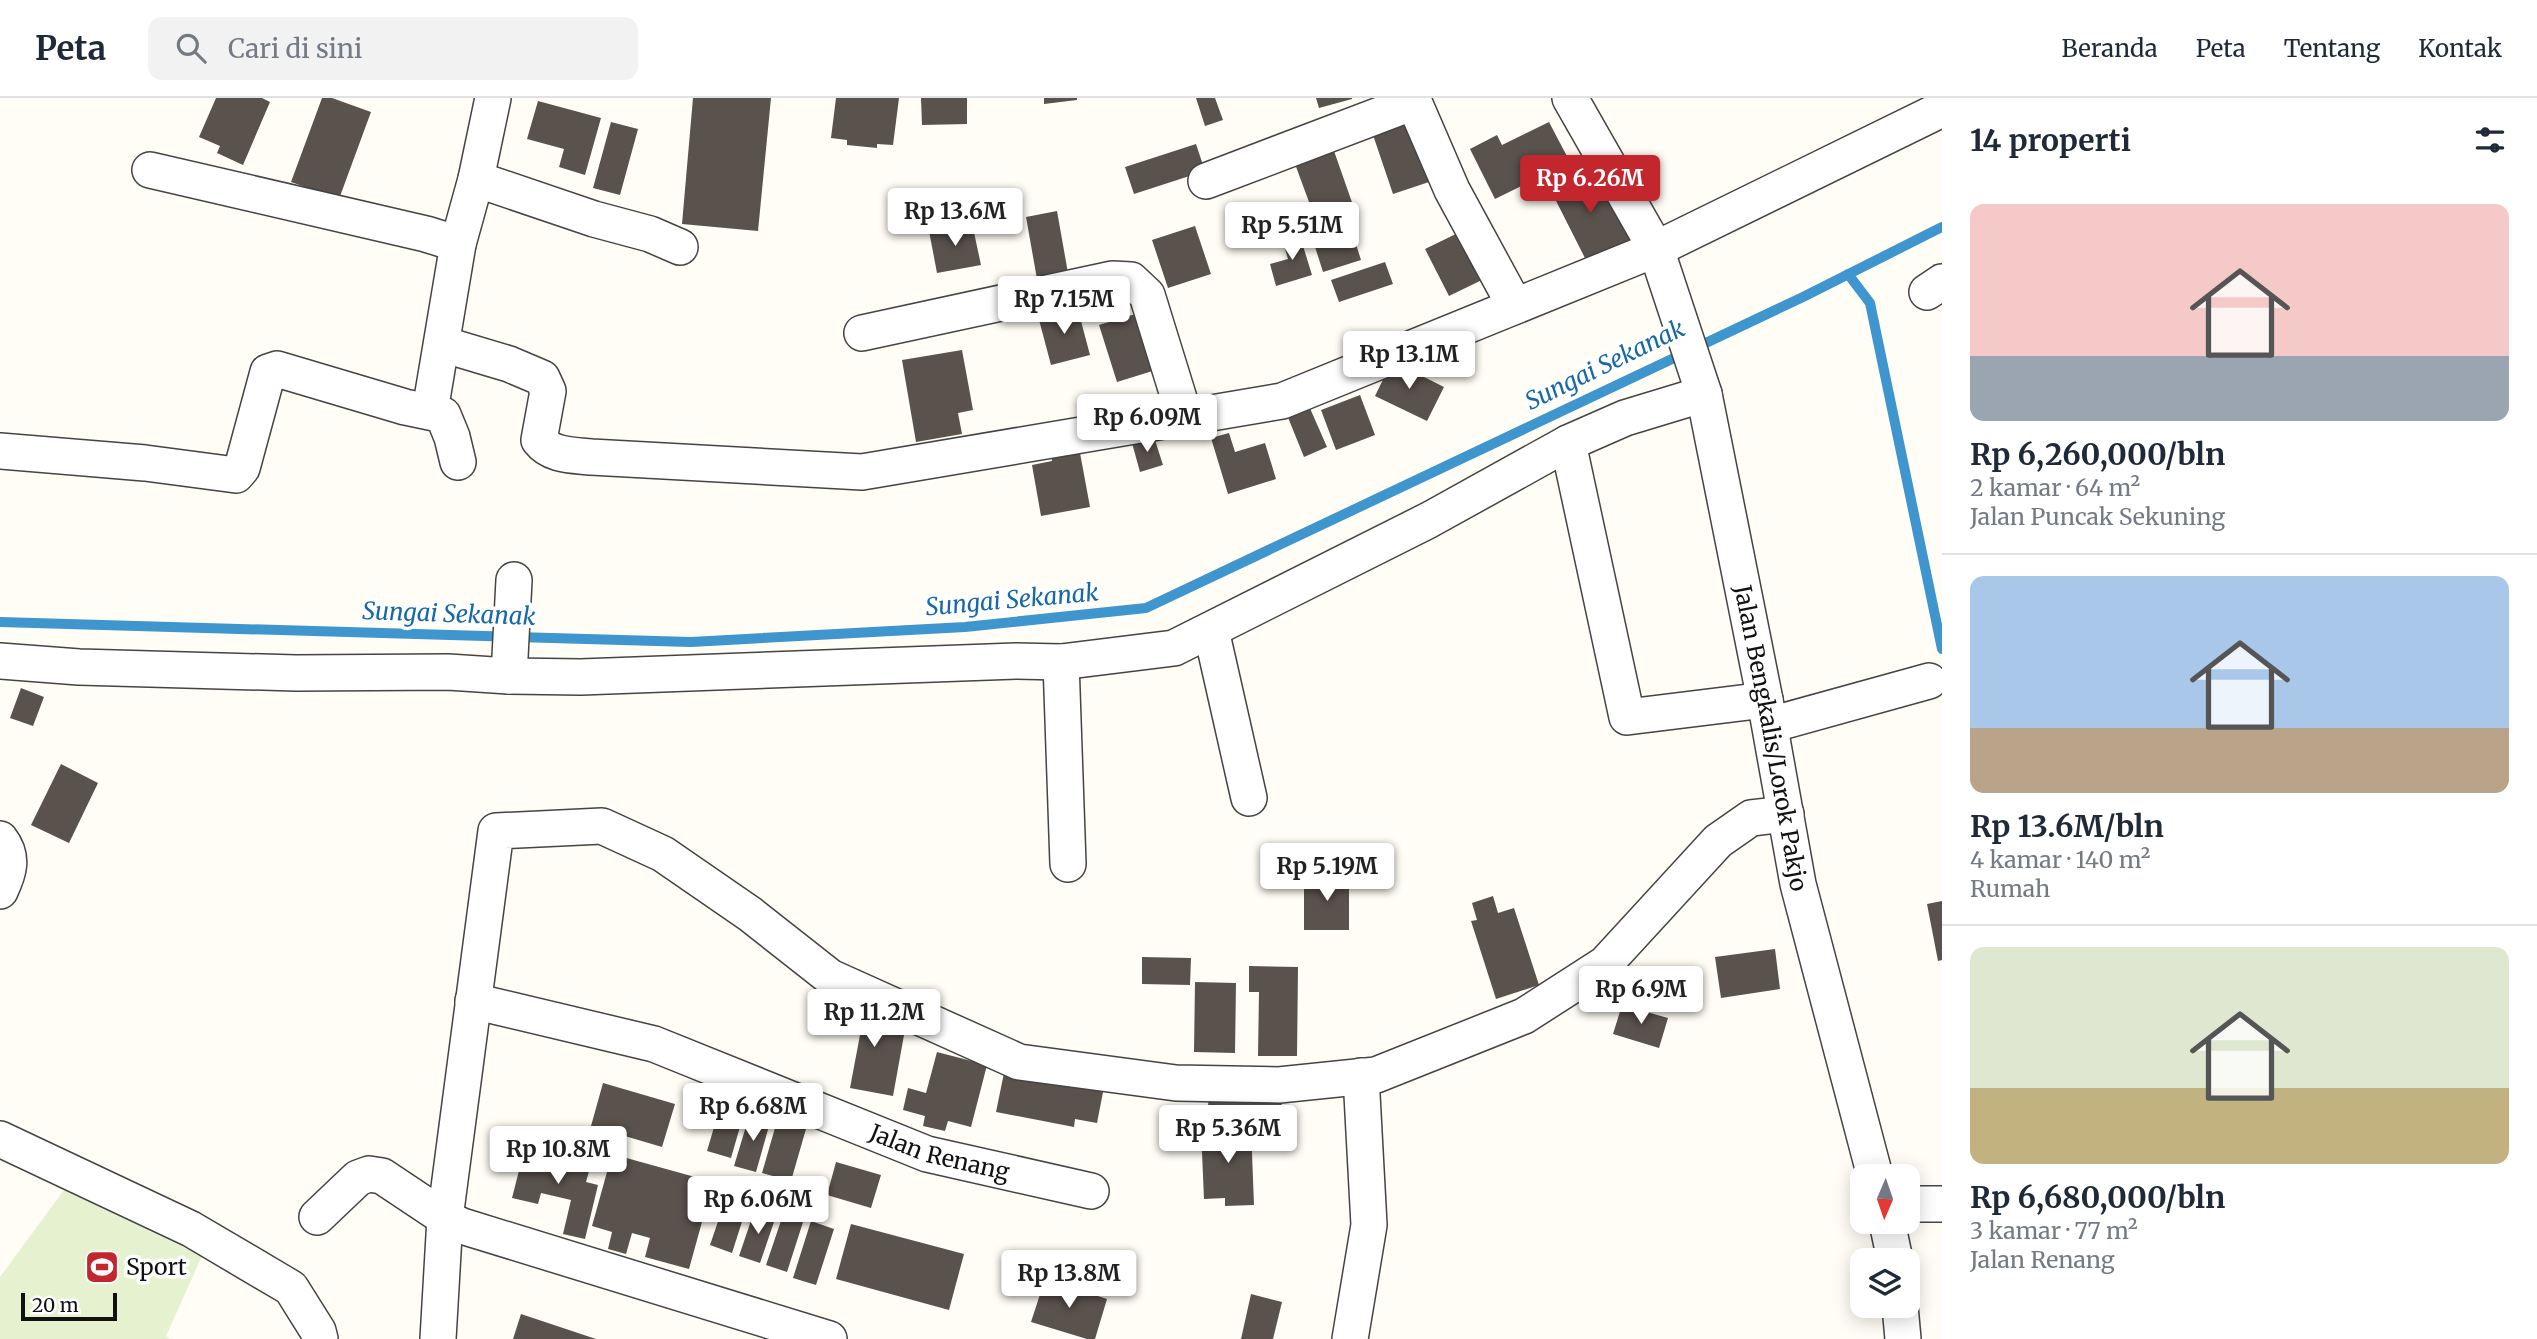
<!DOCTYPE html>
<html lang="id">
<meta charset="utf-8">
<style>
:root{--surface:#fff;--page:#f2f2f3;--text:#1f2937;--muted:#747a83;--line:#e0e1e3;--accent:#c4262e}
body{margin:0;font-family:Merriweather,serif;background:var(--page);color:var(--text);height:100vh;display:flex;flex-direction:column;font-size:26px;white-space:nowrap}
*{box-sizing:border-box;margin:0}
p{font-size:23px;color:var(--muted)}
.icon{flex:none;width:38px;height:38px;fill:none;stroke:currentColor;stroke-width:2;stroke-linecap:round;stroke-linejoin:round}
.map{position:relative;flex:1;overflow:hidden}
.panel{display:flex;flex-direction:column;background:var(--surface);width:595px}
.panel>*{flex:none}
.needle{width:46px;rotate:182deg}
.tools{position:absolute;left:1850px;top:1066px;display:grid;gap:14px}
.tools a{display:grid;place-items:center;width:70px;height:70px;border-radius:14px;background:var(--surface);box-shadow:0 4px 18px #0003;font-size:35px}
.scale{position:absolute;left:21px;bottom:18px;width:96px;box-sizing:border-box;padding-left:7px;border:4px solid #111;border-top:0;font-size:19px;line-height:24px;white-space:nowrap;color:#111;-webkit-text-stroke:5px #fff;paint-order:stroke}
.price{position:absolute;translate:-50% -60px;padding:0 16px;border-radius:7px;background:#fff;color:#222;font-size:23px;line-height:46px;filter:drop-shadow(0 2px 4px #0008)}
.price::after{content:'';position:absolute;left:50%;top:42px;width:21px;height:16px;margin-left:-10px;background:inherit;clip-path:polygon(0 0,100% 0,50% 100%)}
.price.selected{background:var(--accent);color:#fff}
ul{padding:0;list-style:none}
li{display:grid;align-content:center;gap:14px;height:371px;padding:0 28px}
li+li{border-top:2px solid var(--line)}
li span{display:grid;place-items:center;height:217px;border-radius:14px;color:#555}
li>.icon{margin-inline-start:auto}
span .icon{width:126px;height:126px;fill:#fffc;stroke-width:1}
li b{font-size:30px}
h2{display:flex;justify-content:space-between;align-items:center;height:84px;padding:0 28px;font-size:30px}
header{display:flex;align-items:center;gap:42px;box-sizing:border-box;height:98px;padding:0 35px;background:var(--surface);border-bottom:2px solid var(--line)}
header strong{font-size:33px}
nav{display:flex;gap:38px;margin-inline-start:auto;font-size:24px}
.search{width:490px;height:63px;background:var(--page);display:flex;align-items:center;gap:18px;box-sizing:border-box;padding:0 24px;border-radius:14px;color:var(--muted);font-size:26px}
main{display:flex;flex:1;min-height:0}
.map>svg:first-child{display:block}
.pitch{fill:#e6f2cf}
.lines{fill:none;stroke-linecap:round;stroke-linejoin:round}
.stream{stroke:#3f96cf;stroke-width:10}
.building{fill:#5a524d}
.minor-casing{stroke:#444;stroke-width:38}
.minor{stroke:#fff;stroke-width:35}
.labels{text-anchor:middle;stroke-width:7;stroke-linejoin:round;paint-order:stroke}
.street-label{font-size:23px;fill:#111;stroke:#fff}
.poi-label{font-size:23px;fill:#111;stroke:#fff;text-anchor:start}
.water-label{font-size:24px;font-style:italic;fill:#1768a6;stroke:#fff}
</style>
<header>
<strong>Peta</strong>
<div class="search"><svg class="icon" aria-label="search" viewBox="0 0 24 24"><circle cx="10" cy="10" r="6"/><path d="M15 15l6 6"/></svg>Cari di sini</div>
<nav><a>Beranda</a><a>Peta</a><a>Tentang</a><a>Kontak</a></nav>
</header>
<main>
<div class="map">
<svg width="1942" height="1241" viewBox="0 0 1942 1241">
<rect width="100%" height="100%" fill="#fffdf5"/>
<!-- pitch -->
<path class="pitch" d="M 64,1092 L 202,1158 L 166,1238 L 170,1241 L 0,1241 L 0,1179 Z"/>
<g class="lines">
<!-- stream -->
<path class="stream" d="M 1848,176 L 1870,205 L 1942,551
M 0,524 L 691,544 L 965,529 L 1146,510 L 1803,199 L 1942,129"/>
</g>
<!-- building -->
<path class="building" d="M 216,0 L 262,0 L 270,4 L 243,67 L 217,55 L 220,48 L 199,39 Z
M 322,0 L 332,0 L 371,14 L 339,101 L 291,84 Z
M 693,0 L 771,0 L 758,133 L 682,126 Z
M 836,0 L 899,0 L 893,47 L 877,46 L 877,50 L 847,47 L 847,42 L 831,40 Z
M 921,0 L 967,0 L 967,26 L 922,27 Z
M 1044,0 L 1077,0 L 1077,2 L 1044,6 Z
M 1196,0 L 1215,0 L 1223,22 L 1205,28 Z
M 1316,0 L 1352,0 L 1352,1 L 1319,10 Z
M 538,3 L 601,20 L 585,77 L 559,69 L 564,51 L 527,41 Z
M 611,24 L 638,31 L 620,97 L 593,90 Z
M 1549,24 L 1570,64 L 1495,101 L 1470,51 L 1497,37 L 1502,47 Z
M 1412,25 L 1432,83 L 1393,96 L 1373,37 Z
M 1196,46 L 1205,73 L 1134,96 L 1125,69 Z
M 1334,53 L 1354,110 L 1316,123 L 1295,66 Z
M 1592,67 L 1631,145 L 1588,166 L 1549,89 Z
M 1057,113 L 1068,175 L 1037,181 L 1026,119 Z
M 1348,121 L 1361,162 L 1323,174 L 1310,133 Z
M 972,125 L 981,167 L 937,175 L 929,133 Z
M 1195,128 L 1211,176 L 1168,190 L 1152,142 Z
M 1462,133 L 1486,180 L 1449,198 L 1425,151 Z
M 1299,135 L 1312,177 L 1276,188 L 1270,166 L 1288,161 L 1282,141 Z
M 1385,164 L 1393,186 L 1339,204 L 1331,182 Z
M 1077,208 L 1090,257 L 1051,267 L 1038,218 Z
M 1142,214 L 1159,271 L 1117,284 L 1099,227 Z
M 962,252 L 973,312 L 958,315 L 962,336 L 916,344 L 902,262 Z
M 1392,263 L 1444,289 L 1427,323 L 1375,298 Z
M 1360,297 L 1375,337 L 1336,352 L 1321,312 Z
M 1309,308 L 1327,349 L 1304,359 L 1287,317 Z
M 1229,335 L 1235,354 L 1265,345 L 1276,381 L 1228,396 L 1211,340 Z
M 1154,339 L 1163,367 L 1140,374 L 1132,345 Z
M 1078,344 L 1090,409 L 1041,418 L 1032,367 L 1052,363 L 1050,349 Z
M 21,590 L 44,599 L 33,628 L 10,620 Z
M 61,666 L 98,685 L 69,745 L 31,727 Z
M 1362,745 L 1363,774 L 1296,777 L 1294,748 Z
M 1349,777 L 1349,832 L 1304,832 L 1304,778 Z
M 1493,798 L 1498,815 L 1514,810 L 1539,887 L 1496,901 L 1471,823 L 1477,822 L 1472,805 Z
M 1942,803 L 1942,862 L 1938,863 L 1927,806 Z
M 1775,851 L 1780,891 L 1721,900 L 1715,859 Z
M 1142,859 L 1191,860 L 1190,887 L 1142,886 Z
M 1249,868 L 1298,869 L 1297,958 L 1258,958 L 1259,894 L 1249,894 Z
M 1195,884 L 1236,885 L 1235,955 L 1194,954 Z
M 846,900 L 866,904 L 864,919 L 906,926 L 893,998 L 850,990 L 860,937 L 841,933 Z
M 1622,907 L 1668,920 L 1659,950 L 1613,936 Z
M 937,954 L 987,967 L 971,1029 L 948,1023 L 945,1033 L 923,1028 L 925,1018 L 903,1012 L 908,990 L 926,995 Z
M 1005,970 L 1104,989 L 1097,1025 L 1075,1021 L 1074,1029 L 996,1014 Z
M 603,985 L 675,1006 L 662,1049 L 591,1028 Z
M 1209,994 L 1282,996 L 1281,1025 L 1207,1023 Z
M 722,1002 L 746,1008 L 731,1060 L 707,1053 Z
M 750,1015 L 771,1021 L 756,1074 L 734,1068 Z
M 777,1023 L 806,1031 L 791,1083 L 762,1075 Z
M 1251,1029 L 1254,1107 L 1225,1108 L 1225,1100 L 1204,1101 L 1201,1031 Z
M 525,1049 L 591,1066 L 586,1084 L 598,1087 L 585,1141 L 563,1136 L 571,1102 L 541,1095 L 538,1106 L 512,1100 Z
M 612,1056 L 713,1084 L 689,1171 L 645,1159 L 650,1140 L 632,1135 L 626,1156 L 608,1151 L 612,1134 L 592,1128 Z
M 836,1064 L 881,1077 L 871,1110 L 827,1097 Z
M 726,1100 L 747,1108 L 732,1155 L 710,1147 Z
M 755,1111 L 776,1118 L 760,1165 L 739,1158 Z
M 784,1114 L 804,1121 L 787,1174 L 766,1167 Z
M 811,1123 L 834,1131 L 816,1187 L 793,1180 Z
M 851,1126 L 964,1156 L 949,1212 L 836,1181 Z
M 1045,1181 L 1107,1201 L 1095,1241 L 1087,1241 L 1031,1224 Z
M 1251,1196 L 1282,1204 L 1273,1241 L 1241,1241 Z
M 521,1216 L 596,1241 L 513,1241 Z"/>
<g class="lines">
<!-- minor casing -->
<g class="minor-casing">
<g id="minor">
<path id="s1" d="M 1570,0 L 1656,151 L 1704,296 L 1765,602 L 1798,786 L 1875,1078"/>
<path d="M 150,72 L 426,136 L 458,146"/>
<path d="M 476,81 L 594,121 L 650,136 L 680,149"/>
<path d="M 1206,83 L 1414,4 L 1452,92 L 1515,208"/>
<path d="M 1927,194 L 1942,184"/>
<path d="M 862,235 L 1112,181 L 1131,182 L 1147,197 L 1185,320"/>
<path d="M 442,246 L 509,266 L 542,280 L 548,293 L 539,342 C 551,358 573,357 591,359 L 862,374 L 1282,303 L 1656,151 L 1942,11"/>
<path d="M 430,313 L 458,146 L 476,81 L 493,0"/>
<path d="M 1568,345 L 1627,619 L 1765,602"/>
<path d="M 0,353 L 145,365 L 236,377 L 242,370 L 268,274 L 277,271 L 405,309 L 443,317 L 452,339 L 458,364"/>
<path d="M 1211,532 L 1249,700"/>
<path d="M 0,563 L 79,569 L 296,575 L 448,574 L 509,578 L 581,579 L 1016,563 L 1061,564 L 1174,550 L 1429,422 L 1568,345 L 1625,320 L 1704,296"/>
<path d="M 1061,564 L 1068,766"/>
<path d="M 509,578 L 514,482"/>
<path d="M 1770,627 L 1929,583"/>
<path d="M 0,741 C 14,759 9,774 0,793"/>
<path id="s2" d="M 473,903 L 654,946 L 927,1056 L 1091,1093"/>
<path d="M 0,1041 L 191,1131 L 291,1190 L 318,1233 L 320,1241"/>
<path d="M 1908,1106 L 1942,1106"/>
<path d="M 317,1119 L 358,1080 L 369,1076 L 382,1078 L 445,1120 L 462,1128 L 829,1241"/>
<path d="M 1887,1124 L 1895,1162"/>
<path d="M 1900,1208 L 1903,1241"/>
<path d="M 438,1241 L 445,1120 L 496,733 L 602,728 L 663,756 L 750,816 L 830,879 L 1019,964 L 1176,985 L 1279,987 L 1376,977 L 1524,918 L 1605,866 L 1718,743 L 1751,720 L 1786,716"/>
<path d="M 1350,1241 L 1369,1127 L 1361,978"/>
</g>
</g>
<!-- minor -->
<use href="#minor" class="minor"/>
</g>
<!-- icons -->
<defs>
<g id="stadium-square" transform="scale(1.75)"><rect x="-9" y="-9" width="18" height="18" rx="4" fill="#c4262e" stroke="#fff"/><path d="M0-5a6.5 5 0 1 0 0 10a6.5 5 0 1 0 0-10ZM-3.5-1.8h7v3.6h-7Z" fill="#fff"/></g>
</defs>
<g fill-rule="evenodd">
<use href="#stadium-square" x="102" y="1169"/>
</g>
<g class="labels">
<!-- street labels -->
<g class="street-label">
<text dy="8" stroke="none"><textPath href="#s1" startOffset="677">Jalan Bengkalis/Lorok Pakjo</textPath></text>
<text dy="8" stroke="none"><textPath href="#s2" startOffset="492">Jalan Renang</textPath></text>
</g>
<!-- poi labels -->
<g class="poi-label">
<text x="126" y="1177">Sport</text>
</g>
<!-- water labels -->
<g class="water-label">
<text transform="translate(1605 267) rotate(-26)" y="8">Sungai Sekanak</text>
<text transform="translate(1012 502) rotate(-5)" y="8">Sungai Sekanak</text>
<text transform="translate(449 516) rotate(2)" y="8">Sungai Sekanak</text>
</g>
</g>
</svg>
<div class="tools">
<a><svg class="needle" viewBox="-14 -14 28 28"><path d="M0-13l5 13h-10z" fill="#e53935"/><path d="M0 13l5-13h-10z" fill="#747a83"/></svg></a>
<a><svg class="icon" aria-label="layers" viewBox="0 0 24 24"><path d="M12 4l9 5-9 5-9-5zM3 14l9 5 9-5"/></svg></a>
</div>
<div class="scale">20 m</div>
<b class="price selected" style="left:1590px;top:117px">Rp 6.26M</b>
<b class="price" style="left:955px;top:150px">Rp 13.6M</b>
<b class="price" style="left:1292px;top:164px">Rp 5.51M</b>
<b class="price" style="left:1064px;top:238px">Rp 7.15M</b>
<b class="price" style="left:1409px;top:293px">Rp 13.1M</b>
<b class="price" style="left:1147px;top:356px">Rp 6.09M</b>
<b class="price" style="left:1327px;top:805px">Rp 5.19M</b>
<b class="price" style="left:1641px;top:928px">Rp 6.9M</b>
<b class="price" style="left:874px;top:951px">Rp 11.2M</b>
<b class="price" style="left:753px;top:1045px">Rp 6.68M</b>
<b class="price" style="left:1228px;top:1067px">Rp 5.36M</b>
<b class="price" style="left:558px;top:1088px">Rp 10.8M</b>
<b class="price" style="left:758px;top:1138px">Rp 6.06M</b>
<b class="price" style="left:1069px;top:1212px">Rp 13.8M</b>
</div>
<section class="panel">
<h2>14 properti<svg class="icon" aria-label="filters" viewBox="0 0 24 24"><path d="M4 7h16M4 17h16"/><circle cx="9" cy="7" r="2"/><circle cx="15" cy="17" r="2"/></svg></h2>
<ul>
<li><span style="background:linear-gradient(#f6c9c9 70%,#9aa5b1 0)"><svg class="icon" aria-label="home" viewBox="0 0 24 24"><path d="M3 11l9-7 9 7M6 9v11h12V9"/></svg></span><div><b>Rp 6,260,000/bln</b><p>2 kamar · 64 m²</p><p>Jalan Puncak Sekuning</p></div></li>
<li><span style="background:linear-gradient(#a9c7e8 70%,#b9a48a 0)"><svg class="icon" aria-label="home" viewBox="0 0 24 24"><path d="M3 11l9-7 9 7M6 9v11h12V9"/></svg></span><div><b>Rp 13.6M/bln</b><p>4 kamar · 140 m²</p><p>Rumah</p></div></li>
<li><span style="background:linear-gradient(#dfe7d0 65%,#c2b280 0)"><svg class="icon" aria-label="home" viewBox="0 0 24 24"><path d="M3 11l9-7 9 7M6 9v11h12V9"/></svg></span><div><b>Rp 6,680,000/bln</b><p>3 kamar · 77 m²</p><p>Jalan Renang</p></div></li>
</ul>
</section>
</main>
